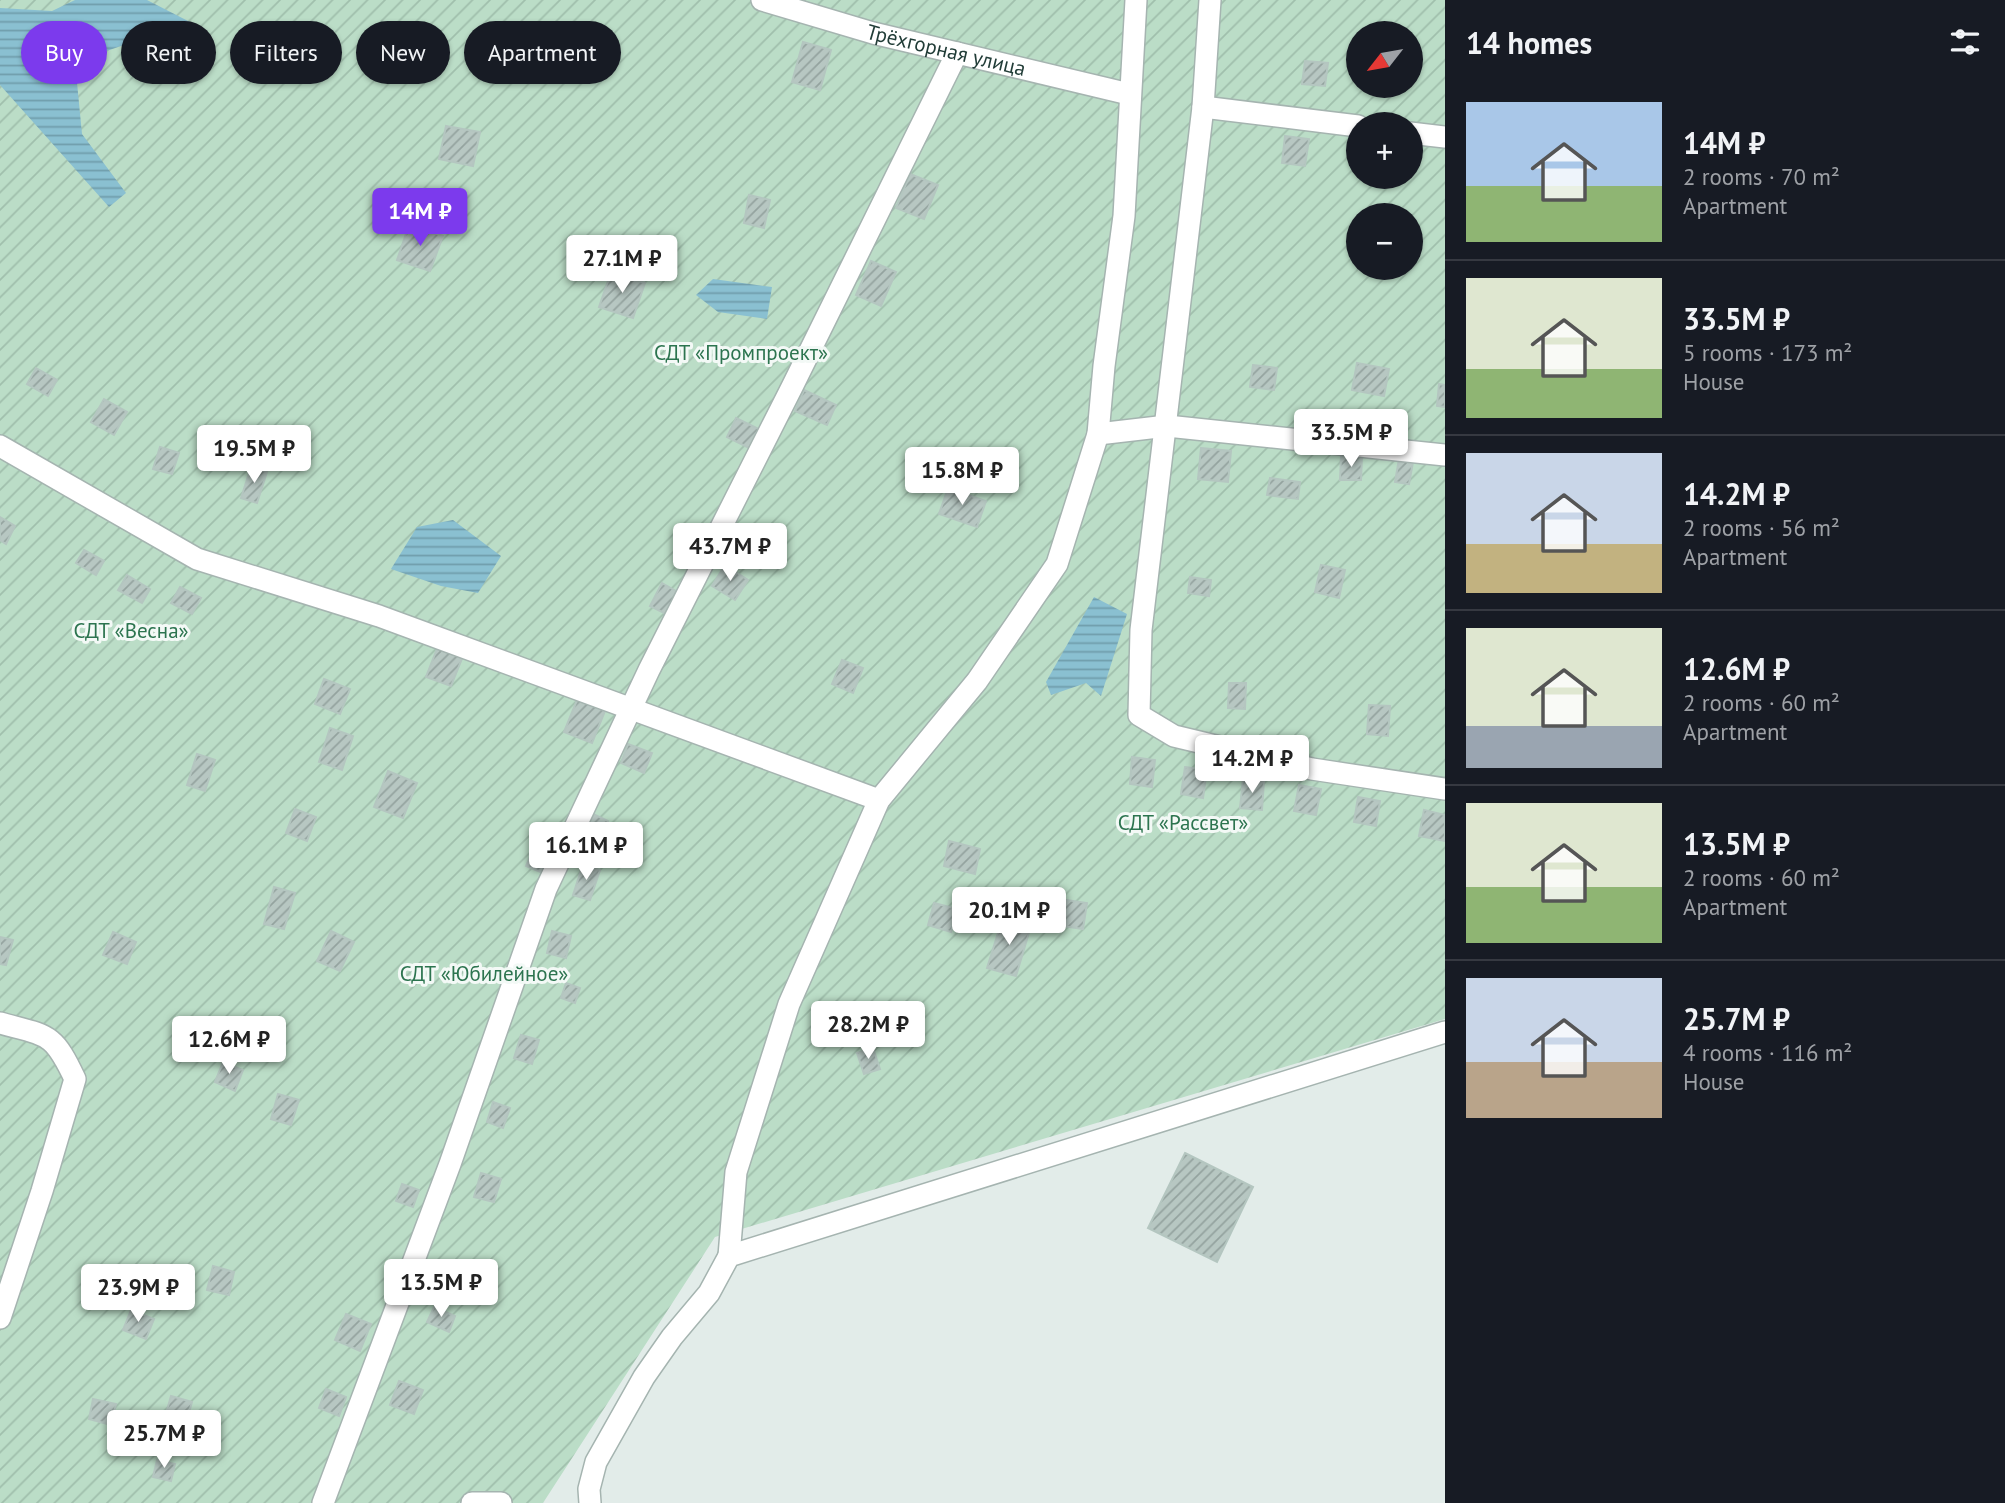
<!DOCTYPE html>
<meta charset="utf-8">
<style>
:root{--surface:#171b24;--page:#20242c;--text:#f1f3f6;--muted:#9ea1a6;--line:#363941;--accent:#7c3aed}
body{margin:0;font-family:"PT Sans",sans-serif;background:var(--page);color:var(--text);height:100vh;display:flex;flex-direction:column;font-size:26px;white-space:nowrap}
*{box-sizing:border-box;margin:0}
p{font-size:23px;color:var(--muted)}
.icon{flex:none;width:38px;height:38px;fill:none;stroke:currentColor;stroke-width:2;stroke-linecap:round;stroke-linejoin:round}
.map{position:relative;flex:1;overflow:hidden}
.details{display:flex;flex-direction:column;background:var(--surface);width:560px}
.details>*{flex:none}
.hud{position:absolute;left:21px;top:21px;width:665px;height:63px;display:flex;gap:14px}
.needle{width:46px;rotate:239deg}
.tools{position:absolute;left:1346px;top:21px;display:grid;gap:14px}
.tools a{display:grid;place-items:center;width:77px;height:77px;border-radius:50%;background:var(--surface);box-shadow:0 2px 5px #0004;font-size:35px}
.price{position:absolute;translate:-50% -60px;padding:0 16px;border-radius:7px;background:#fff;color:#222;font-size:23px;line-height:46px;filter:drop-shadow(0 2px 4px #0008)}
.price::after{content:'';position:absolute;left:50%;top:42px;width:21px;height:16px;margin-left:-10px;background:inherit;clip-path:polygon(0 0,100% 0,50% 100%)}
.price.current{background:var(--accent);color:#fff}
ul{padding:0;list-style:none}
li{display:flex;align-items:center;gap:21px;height:175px;padding:0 21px}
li+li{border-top:2px solid var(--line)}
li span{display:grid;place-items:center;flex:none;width:196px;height:140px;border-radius:0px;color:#555}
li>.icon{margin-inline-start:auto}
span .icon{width:84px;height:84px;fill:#fffc;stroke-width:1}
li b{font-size:30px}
h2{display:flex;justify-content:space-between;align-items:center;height:84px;padding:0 21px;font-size:30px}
.chip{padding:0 24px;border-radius:32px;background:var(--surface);box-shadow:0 2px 5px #0004;font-size:24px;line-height:63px}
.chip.current{background:var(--accent);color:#fff}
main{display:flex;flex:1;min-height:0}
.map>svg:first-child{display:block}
.garden{fill:url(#garden-furrows);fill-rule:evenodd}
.water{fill:url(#water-rules)}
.building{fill:url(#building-hatch);stroke:#b4c6c0;stroke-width:2}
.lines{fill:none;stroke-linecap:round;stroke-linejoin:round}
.minor-casing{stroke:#a5b4b0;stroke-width:24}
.minor{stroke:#fff;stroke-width:21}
.labels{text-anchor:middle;stroke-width:6;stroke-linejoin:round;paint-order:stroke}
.street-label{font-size:21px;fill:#223d38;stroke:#f3f9f6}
.park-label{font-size:21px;fill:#2c744f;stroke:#f3f9f6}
</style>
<main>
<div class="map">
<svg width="1445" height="1503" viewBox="0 0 1445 1503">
<defs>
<pattern id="garden-furrows" width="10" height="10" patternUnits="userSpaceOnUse" patternTransform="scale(1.75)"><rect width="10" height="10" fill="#bbddc7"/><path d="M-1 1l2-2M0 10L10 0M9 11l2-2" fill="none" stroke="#a0bfac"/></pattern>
<pattern id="water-rules" width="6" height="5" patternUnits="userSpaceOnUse" patternTransform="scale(1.75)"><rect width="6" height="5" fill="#8ac0d1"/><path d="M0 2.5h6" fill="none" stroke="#709dab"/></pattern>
<pattern id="building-hatch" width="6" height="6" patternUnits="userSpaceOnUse" patternTransform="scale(1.75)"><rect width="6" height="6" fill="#b7c7c2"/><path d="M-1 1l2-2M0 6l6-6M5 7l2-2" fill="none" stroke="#94a39f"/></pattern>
</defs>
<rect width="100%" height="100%" fill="#e2ece9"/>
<!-- garden -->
<path class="garden" d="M 0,0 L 1445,0 L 1445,1019 L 715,1237 L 543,1503 L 0,1503 ZM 1358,33 L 1410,33 L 1410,86 L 1358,86 ZM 1358,124 L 1410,124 L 1410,177 L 1358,177 ZM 1358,215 L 1410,215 L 1410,268 L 1358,268 Z"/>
<!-- water -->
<path class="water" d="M 75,0 L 147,0 L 190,22 L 75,62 L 82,134 L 126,193 L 109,207 L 0,85 L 0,8 L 52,11 Z
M 713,279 L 772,287 L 767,319 L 718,312 L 696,295 Z
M 453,520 L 501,556 L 478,593 L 441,586 L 391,569 L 417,527 Z
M 1094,597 L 1127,614 L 1101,696 L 1086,683 L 1051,695 L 1046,682 Z"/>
<!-- building -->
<path class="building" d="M 803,42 L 831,50 L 820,90 L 792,82 Z
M 1305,61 L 1328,63 L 1325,86 L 1302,84 Z
M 446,126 L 480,132 L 473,166 L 439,159 Z
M 1285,136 L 1309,139 L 1305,166 L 1282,163 Z
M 910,174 L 938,185 L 924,219 L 896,208 Z
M 749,195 L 770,200 L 764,228 L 744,223 Z
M 409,225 L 443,236 L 430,271 L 397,260 Z
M 871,261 L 896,272 L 881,306 L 856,295 Z
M 611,272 L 645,283 L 633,318 L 599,307 Z
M 1357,363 L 1389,369 L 1384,396 L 1352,390 Z
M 1253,365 L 1277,368 L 1274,390 L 1250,387 Z
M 36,368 L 57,380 L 48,396 L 27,384 Z
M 1439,384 L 1445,385 L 1445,407 L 1437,406 Z
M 804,390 L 836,405 L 827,425 L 795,411 Z
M 104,399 L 127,412 L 114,435 L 91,422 Z
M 736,418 L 765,432 L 755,451 L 727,437 Z
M 160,447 L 179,453 L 172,474 L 153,469 Z
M 1201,448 L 1231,451 L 1228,482 L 1198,479 Z
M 1341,457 L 1362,457 L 1361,480 L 1340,480 Z
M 1399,459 L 1413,462 L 1409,484 L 1395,482 Z
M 251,467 L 267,472 L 257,503 L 241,498 Z
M 1270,478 L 1300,482 L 1298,499 L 1267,495 Z
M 948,488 L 986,501 L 977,527 L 939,514 Z
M 0,517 L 15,526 L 6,544 L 0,540 Z
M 84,550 L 104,561 L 96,575 L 76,563 Z
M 725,565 L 748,580 L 735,600 L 712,586 Z
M 1321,565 L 1345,570 L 1339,598 L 1315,592 Z
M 127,575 L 150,589 L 142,603 L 118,590 Z
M 1190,577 L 1211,580 L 1209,596 L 1188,593 Z
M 662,583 L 681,594 L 670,616 L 650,606 Z
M 180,587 L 201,598 L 192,614 L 171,603 Z
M 440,641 L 465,651 L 451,686 L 426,677 Z
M 842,660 L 863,668 L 853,693 L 832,684 Z
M 324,679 L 350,689 L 340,714 L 315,704 Z
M 1229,683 L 1246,683 L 1245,709 L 1228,708 Z
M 579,695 L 607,706 L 592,743 L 564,732 Z
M 1369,705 L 1390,706 L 1388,736 L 1367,734 Z
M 330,728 L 353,736 L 342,770 L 319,762 Z
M 628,744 L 652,753 L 644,773 L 621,763 Z
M 197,754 L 215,760 L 205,791 L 187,785 Z
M 1132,757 L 1155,760 L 1152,787 L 1130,784 Z
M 1185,767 L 1207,770 L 1203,798 L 1181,794 Z
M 388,771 L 417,783 L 403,818 L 374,807 Z
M 1243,779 L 1264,781 L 1262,810 L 1240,808 Z
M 1299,785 L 1321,789 L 1316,815 L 1294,811 Z
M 1358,797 L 1380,801 L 1376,826 L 1354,822 Z
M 295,809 L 316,817 L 307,841 L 286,833 Z
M 1424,810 L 1445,815 L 1445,841 L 1419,836 Z
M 591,813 L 608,821 L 601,838 L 584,831 Z
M 949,841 L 980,849 L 975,874 L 944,866 Z
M 534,848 L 553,856 L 545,874 L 526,866 Z
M 583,864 L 600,870 L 590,900 L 573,895 Z
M 274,887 L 295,893 L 284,929 L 264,924 Z
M 1060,899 L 1087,903 L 1083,929 L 1056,925 Z
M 934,903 L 957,909 L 951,932 L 928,925 Z
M 1003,917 L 1031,926 L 1016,976 L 987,968 Z
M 331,931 L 354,942 L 340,971 L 317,961 Z
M 552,931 L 571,936 L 566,958 L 547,953 Z
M 113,932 L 136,942 L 127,964 L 103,955 Z
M 0,937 L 13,940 L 6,965 L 0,964 Z
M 566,983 L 580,988 L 575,1003 L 561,998 Z
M 521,1035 L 539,1040 L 532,1064 L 514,1058 Z
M 873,1048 L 880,1069 L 864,1074 L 857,1053 Z
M 223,1062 L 243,1070 L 235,1091 L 215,1082 Z
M 278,1094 L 299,1100 L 291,1125 L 271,1119 Z
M 493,1102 L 510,1108 L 503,1128 L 487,1122 Z
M 1185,1153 L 1253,1187 L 1217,1262 L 1148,1228 Z
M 481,1173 L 501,1179 L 494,1202 L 474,1197 Z
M 402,1184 L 419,1190 L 413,1207 L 396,1201 Z
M 213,1266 L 234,1272 L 229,1295 L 207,1290 Z
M 434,1307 L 455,1316 L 449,1332 L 427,1322 Z
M 131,1310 L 154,1319 L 146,1339 L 123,1330 Z
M 346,1314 L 371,1324 L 360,1351 L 335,1340 Z
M 399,1381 L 423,1390 L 414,1414 L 390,1405 Z
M 326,1389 L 346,1397 L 339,1416 L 319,1408 Z
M 171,1396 L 192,1402 L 186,1423 L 165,1417 Z
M 93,1399 L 116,1404 L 111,1425 L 89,1419 Z
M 157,1460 L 175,1464 L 171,1481 L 153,1477 Z"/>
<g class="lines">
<!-- minor casing -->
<g class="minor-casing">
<g id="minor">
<path id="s1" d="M 762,0 L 873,33 L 1129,94"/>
<path d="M 1210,0 L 1203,107 L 1141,630 L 1139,715 L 1174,736 L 1312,769 L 1445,789"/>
<path d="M 1203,107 L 1358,126"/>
<path d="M 1410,133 L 1445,137"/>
<path d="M 1098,434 L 1167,426 L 1445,455"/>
<path d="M 0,446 L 197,559 L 379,616 L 879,800"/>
<path d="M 0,1023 C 48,1036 53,1032 75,1079 L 42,1191 L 0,1318"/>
<path d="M 729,1256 L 736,1172 L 789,1004 L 879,800 L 977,681 L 1057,564 L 1098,434 L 1104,366 L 1124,216 L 1136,0"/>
<path d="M 323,1503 L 450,1164 L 546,889 L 649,670 L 793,385 L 957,53"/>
<path d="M 472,1503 L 501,1503"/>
<path d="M 590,1503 L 589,1489 L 596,1462 L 644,1377 L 672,1337 L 709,1293 L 729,1256 L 1445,1032"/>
</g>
</g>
<!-- minor -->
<use href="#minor" class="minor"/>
</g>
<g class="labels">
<!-- street labels -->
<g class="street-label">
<text dy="7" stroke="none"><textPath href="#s1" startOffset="191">Трёхгорная улица</textPath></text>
</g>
<!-- park labels -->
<g class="park-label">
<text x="741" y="360">СДТ «Промпроект»</text>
<text x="131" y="638">СДТ «Весна»</text>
<text x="1183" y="830">СДТ «Рассвет»</text>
<text x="484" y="981">СДТ «Юбилейное»</text>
</g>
</g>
</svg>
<div class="tools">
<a><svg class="needle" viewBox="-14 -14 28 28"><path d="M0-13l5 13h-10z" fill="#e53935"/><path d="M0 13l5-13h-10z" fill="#9ea1a6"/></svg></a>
<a>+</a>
<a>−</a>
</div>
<b class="price current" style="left:420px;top:248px">14M ₽</b>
<b class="price" style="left:622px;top:295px">27.1M ₽</b>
<b class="price" style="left:1351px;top:469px">33.5M ₽</b>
<b class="price" style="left:254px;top:485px">19.5M ₽</b>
<b class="price" style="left:962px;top:507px">15.8M ₽</b>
<b class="price" style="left:730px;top:583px">43.7M ₽</b>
<b class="price" style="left:1252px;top:795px">14.2M ₽</b>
<b class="price" style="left:586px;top:882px">16.1M ₽</b>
<b class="price" style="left:1009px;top:947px">20.1M ₽</b>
<b class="price" style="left:868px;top:1061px">28.2M ₽</b>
<b class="price" style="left:229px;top:1076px">12.6M ₽</b>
<b class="price" style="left:441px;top:1319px">13.5M ₽</b>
<b class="price" style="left:138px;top:1324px">23.9M ₽</b>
<b class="price" style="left:164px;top:1470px">25.7M ₽</b>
<div class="hud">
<a class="chip current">Buy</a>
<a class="chip">Rent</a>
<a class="chip">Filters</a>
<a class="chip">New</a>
<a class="chip">Apartment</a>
</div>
</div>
<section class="details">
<h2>14 homes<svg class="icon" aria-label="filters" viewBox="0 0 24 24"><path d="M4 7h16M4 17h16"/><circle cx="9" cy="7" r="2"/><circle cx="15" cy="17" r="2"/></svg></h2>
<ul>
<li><span style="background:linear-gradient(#a9c7e8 60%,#8fb573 0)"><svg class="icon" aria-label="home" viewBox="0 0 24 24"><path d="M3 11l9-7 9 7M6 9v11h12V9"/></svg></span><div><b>14M ₽</b><p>2 rooms · 70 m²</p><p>Apartment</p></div></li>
<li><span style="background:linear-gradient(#dfe7d0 65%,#8fb573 0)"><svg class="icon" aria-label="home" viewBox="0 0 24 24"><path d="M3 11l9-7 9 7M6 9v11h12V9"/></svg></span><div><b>33.5M ₽</b><p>5 rooms · 173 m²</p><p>House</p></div></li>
<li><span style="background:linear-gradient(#c9d6e8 65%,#c2b280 0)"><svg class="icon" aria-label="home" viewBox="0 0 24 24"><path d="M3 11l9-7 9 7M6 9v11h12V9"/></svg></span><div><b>14.2M ₽</b><p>2 rooms · 56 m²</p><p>Apartment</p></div></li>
<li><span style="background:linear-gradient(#dfe7d0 70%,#9aa5b1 0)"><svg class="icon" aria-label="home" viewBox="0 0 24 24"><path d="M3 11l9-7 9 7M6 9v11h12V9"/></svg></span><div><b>12.6M ₽</b><p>2 rooms · 60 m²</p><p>Apartment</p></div></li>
<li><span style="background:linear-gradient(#dfe7d0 60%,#8fb573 0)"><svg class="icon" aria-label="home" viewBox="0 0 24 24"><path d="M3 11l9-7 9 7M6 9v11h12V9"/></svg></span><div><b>13.5M ₽</b><p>2 rooms · 60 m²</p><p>Apartment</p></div></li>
<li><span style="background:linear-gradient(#c9d6e8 60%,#b9a48a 0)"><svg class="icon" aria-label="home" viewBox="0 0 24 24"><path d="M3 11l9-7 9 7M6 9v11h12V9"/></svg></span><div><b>25.7M ₽</b><p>4 rooms · 116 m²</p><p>House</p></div></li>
</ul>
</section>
</main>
